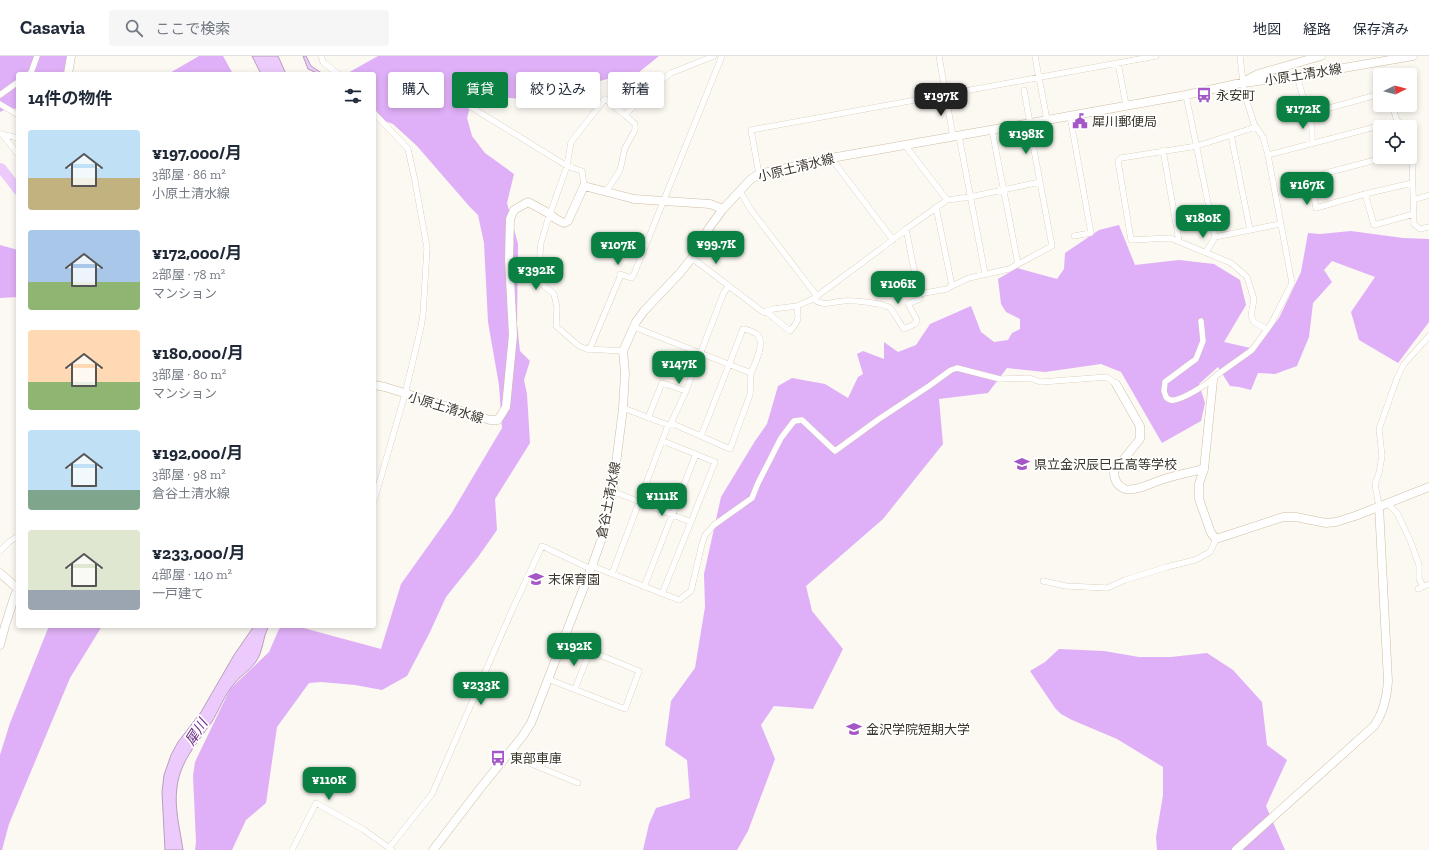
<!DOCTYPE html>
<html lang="ja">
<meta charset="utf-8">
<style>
:root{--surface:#fff;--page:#f6f6f7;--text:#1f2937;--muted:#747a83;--line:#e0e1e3;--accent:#0b8043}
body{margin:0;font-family:"Zilla Slab","Noto Sans JP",serif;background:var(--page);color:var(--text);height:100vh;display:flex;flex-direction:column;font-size:15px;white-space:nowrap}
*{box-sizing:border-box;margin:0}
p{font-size:13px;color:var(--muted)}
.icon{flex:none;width:22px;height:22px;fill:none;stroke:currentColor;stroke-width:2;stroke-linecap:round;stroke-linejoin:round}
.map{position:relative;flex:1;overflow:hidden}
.panel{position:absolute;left:16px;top:16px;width:360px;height:556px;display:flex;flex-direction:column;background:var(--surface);border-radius:4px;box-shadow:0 2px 6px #0003}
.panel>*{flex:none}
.guide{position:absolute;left:388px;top:16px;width:380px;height:36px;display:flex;gap:8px}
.needle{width:26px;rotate:84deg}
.fabs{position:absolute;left:1373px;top:12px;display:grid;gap:8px}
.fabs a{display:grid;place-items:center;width:44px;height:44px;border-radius:4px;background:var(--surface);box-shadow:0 2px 6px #0003;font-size:20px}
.price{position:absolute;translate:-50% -34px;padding:0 9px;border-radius:8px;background:var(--accent);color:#fff;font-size:13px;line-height:26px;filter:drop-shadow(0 1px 2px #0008)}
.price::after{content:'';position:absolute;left:50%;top:24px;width:12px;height:9px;margin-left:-6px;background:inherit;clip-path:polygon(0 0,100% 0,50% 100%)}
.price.on{background:#222;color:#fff}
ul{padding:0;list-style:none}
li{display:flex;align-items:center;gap:12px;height:100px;padding:0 12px}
li span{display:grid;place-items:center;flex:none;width:112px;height:80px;border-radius:4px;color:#555}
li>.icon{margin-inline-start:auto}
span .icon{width:48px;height:48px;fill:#fffc;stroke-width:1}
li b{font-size:17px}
h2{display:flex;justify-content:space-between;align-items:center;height:48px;padding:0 12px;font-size:17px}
.chip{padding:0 14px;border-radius:4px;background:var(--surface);box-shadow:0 2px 6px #0003;font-size:14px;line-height:36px}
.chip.on{background:var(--accent);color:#fff}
header{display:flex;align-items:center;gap:24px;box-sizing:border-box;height:56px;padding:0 20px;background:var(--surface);border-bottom:1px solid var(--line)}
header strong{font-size:19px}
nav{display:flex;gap:22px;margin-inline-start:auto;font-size:14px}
.search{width:280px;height:36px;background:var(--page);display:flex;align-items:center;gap:10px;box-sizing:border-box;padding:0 14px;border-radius:4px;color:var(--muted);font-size:15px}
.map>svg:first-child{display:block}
.green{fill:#dfb0f7}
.water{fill:#eccbfc;stroke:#b79ebd}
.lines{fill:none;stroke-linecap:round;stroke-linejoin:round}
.river{stroke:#eccbfc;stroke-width:10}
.street-casing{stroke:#d0bda2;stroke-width:6}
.secondary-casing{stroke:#d0bda2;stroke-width:9}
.street{stroke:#fff;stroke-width:5.5}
.secondary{stroke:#fff;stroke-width:8}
.labels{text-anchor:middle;stroke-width:3.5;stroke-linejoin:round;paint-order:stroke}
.street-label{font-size:13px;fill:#3b3429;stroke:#fff}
.poi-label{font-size:13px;fill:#3b3429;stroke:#fff;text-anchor:start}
.water-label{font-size:14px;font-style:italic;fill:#682683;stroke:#fff}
</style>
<header>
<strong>Casavia</strong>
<div class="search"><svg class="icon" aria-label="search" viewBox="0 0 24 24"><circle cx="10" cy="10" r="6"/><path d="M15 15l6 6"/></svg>ここで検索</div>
<nav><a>地図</a><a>経路</a><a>保存済み</a></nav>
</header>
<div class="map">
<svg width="1429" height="794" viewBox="0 0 1429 794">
<rect width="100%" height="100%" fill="#fcf8f2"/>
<!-- green -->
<path class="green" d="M 0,0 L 70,0 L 65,18 L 18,18 L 18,53 L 8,52 L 0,56 Z
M 199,0 L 223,0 L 233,18 L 168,18 Z
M 378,0 L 659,0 L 633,21 L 611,22 L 566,34 L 537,41 L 521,43 L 487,40 L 472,44 L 467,62 L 472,80 L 485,97 L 514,118 L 507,147 L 518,188 L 517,268 L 520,295 L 530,305 L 524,324 L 527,338 L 530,387 L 495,443 L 497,474 L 478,501 L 446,541 L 430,576 L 407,620 L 382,634 L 355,629 L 321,626 L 309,627 L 277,671 L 266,747 L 246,764 L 232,794 L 195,794 L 196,786 L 193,720 L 195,706 L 230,633 L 269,596 L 279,573 L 283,570 L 296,570 L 381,593 L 401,528 L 451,458 L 502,372 L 499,329 L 488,266 L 484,187 L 478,159 L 469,150 L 417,90 L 393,68 L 374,61 L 374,18 L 346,18 Z
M 1119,169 L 1135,209 L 1179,204 L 1214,208 L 1240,224 L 1246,249 L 1224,286 L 1255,293 L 1279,262 L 1301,216 L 1308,177 L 1320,178 L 1351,175 L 1403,182 L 1429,183 L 1429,266 L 1398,307 L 1359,284 L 1351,256 L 1375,221 L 1332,205 L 1324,214 L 1332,226 L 1313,247 L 1309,281 L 1297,310 L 1275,318 L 1258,317 L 1251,334 L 1239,331 L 1230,330 L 1218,311 L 1199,328 L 1205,347 L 1201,365 L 1162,387 L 1121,316 L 1101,308 L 1045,316 L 1007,312 L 988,337 L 939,343 L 943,388 L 883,463 L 806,530 L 812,555 L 843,593 L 813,653 L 774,650 L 761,669 L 775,703 L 748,775 L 737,794 L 643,794 L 649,768 L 656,752 L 690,742 L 687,704 L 665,689 L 671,645 L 695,612 L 705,551 L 704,518 L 721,441 L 755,385 L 767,368 L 778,330 L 792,322 L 825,328 L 848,342 L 858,321 L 863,318 L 857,298 L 863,295 L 884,303 L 884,286 L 898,296 L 916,289 L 930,268 L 971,250 L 981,276 L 994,286 L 1008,284 L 1012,277 L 1020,273 L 1020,263 L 1006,256 L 1001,248 L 998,223 L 1017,212 L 1057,223 L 1064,213 L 1065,197 L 1099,174 Z
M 0,189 L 18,194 L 18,241 L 0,242 Z
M 49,570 L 102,570 L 70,622 L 9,768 L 2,794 L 0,794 L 0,699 L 10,667 Z
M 1059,593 L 1104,595 L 1139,601 L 1171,601 L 1207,597 L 1233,614 L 1262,646 L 1267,689 L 1287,704 L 1266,750 L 1285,794 L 1157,794 L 1156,781 L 1163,739 L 1163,711 L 1117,683 L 1072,664 L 1061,658 L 1055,652 L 1030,615 L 1045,606 Z"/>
<!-- water -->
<path class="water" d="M 252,0 L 278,0 L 286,18 L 261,18 Z
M 303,0 L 306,0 L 311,10 L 323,18 L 319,18 L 308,13 Z
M 254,570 L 269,570 C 262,582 264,595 255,607 C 249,615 240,620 234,628 C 224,639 219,655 211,667 C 197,687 180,706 177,731 C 174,752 180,773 183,794 L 165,794 L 162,736 L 164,719 L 171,699 L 178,686 L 201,656 L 234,599 Z"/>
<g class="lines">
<!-- river -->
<path class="river" d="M 0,112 L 2,113 L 18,134"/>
<!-- street casing -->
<g class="street-casing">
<path id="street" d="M 321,0 L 323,6 L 338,18
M 939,0 L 953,81
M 1035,0 L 1047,64
M 1118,7 L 1126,49
M 29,18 L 31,17 L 37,0
M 1297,20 L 1308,58 L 1380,38
M 1024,34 L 1030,67
M 0,39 L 18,26
M 1186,39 L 1215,181
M 0,48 L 18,59
M 466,48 L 567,110 L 582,115 L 584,130
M 1392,49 L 1399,71
M 374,57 L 408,93 L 415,125 L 427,192 L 423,258 L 421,271 L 405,338 L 374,445
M 1308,58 L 1312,72 L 1312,88
M 1070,60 L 1091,177 L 1074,180
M 1256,71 L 1197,90 L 1121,102 L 1118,105 L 1131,184 L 1170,182 L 1231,207 L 1247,221 L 1254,243 L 1251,260 L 1254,266 L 1266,273
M 992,74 L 1018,208
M 1,78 L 18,82
M 2,78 L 18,98
M 1231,79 L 1250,174
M 959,80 L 985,218
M 905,89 L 947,144
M 1163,94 L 1179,185
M 1268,99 L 1398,65
M 1410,99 L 1412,103 L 1414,168 L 1420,173 L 1429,171
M 1387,101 L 1326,117 L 1311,124 L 1316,152 L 1365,138 L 1412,127
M 831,102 L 893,184
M 759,118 L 751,74 L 1156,0
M 740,135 L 751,154 L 817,240
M 606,136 L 620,114 L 625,92 L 635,74 L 635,68 L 625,59
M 1365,138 L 1374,169 L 1414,158
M 1413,144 L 1429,139
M 936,151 L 952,230 L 969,222 L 1009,213 L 1052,190 L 1029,67
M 550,158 L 567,110 L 571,86 L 605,43 L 625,59 L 649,34 L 671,17 L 714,0
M 553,161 L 548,163 L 541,187 L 538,221 L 543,229 L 554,238 L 557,252 L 556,270 L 579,290 L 587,293 L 623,295
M 1206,196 L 1215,181 L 1280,168
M 692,202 L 763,256 L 773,253 L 797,250 L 813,243 L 882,192 L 906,173 L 947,144 L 970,141 L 1040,126
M 919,238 L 947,233 L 952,230
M 813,243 C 825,251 830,246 843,245 C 852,244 884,247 890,252 C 894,256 900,268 904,273 L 915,268 L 917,264 L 908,248 L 920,243 L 906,173
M 763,256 L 768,257 L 790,275 C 799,265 799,263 797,250
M 1201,265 L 1203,285 L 1196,303 L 1165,326 L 1164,335 L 1166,341 C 1167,342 1169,344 1171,344 C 1180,346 1211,326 1217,319 L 1252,294 L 1271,268 L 1292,227 L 1268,99 L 1263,81 L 1254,68 L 1244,36 L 1240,0
M 634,271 L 751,317 L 750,339 L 730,393 L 671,367
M 587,293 L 591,290 L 620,221 L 620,218 L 631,222 L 634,218 L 722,0
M 623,352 L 668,369
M 648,362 L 662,327 L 686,335
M 701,380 L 743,273 C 748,274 755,276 758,279 C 765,288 755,308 751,317
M 612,435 L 691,466
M 1387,447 L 1397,457 L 1410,484 L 1419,509 L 1419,523 L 1423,530
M 1379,450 L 1375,428 L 1379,417 L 1382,400 L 1379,373 L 1397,322 L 1404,308 L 1429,280
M 0,495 L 9,486 L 18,480
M 592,510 L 679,544 L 691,535 L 702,488 L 705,479 L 714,469 L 752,442 L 758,427 L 781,382 L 794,365 L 802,364 L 835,395 L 879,363 L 929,330 L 951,314 L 957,312 L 1000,323 L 1029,322 L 1041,326 L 1107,321 L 1116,328
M 612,518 L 668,369 L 671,367 L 686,335 L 724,236 L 729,230
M 1043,525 L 1066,530 L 1107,532 L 1125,524 L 1167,511 L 1195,504 L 1210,496 L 1216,483
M 644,531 L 696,398
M 1418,533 L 1429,528
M 662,538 L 715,406 L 663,385
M 548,623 L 625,653 L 639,615 L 563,584
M 575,633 L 590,595
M 507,698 L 578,727
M 389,792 L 432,738 L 513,552 L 542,490 L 591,513
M 292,794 L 316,747 L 364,774 L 392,794"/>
</g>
<!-- secondary casing -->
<g class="secondary-casing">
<path id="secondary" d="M 68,18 L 71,0
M 1245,25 L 1258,18 L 1321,0
M 1213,324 L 1204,413 L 1199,428 L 1199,443 L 1211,477 L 1216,483 L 1283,461 L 1296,461 L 1326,467 L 1336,466 L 1355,460 L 1429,431
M 1116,328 L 1140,370 L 1140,383 L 1114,415 C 1114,423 1117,430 1125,433 C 1136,436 1153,426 1164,423 C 1177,419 1191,416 1204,413
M 374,329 L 385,331 L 490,364 L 498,364 L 506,351 L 513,279 L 509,204 L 510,163 L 514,154 L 528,146 L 550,158 L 556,163 L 564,167 L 568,165 L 584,130 L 634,143 L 710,148 L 723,153
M 0,517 L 18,533
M 0,589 L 5,570 L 15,539 L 18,535
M 433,794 L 482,730 L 522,681 L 531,667 L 591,513 L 604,476 L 613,432 L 623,352 L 625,317 L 623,295 L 636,266 L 644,255 L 679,218 L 692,202 L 709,172 L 723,153 L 751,123 L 759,118 L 831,102 L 1047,64 L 1186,39 L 1236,28 L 1297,20 L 1413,0
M 1236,794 L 1374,670 C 1384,656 1387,641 1388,625 L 1379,450"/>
</g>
<!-- street -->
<use href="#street" class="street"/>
<!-- secondary -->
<use href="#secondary" class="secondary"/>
</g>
<!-- icons -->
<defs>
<g id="bus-bare" transform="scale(1.2)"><path d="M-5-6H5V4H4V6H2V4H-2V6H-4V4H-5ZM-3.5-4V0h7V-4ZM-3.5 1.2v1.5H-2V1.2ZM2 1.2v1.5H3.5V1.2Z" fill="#a557c8" stroke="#fff" stroke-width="2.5" paint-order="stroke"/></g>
<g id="civic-bare" transform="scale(1.2)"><path d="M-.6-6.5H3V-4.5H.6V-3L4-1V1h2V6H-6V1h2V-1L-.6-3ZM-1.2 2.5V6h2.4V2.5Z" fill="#a557c8" stroke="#fff" stroke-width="2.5" paint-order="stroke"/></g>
<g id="school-bare" transform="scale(1.2)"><path d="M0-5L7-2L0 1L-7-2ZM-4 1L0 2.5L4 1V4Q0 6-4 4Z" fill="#a557c8" stroke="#fff" stroke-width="2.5" paint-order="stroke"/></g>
<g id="university-bare" transform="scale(1.2)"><path d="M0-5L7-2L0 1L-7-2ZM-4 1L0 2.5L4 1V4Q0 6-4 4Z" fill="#a557c8" stroke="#fff" stroke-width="2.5" paint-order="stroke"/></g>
</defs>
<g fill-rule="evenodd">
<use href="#bus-bare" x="1204" y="39"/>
<use href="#civic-bare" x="1080" y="65"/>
<use href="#school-bare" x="1022" y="408"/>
<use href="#school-bare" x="536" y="523"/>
<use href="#university-bare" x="854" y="673"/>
<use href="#bus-bare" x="498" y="702"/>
</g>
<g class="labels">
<!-- street labels -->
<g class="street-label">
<text transform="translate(1303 18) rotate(-9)" y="5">小原土清水線</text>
<text transform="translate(796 111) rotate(-14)" y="5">小原土清水線</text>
<text transform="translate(446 351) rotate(17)" y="5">小原土清水線</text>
<text transform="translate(608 444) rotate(-79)" y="5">倉谷土清水線</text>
</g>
<!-- poi labels -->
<g class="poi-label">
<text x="1216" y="44">永安町</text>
<text x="1092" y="70">犀川郵便局</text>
<text x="1034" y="413">県立金沢辰巳丘高等学校</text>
<text x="548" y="528">末保育園</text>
<text x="866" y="678">金沢学院短期大学</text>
<text x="510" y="707">東部車庫</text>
</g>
<!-- water labels -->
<g class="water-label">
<text transform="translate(196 676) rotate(-57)" y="5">犀川</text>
</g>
</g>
</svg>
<div class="fabs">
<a><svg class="needle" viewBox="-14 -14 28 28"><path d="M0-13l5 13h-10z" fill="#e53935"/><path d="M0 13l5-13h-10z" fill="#747a83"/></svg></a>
<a><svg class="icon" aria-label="locate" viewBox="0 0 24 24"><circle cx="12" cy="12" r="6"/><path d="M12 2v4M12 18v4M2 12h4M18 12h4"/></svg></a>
</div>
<b class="price on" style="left:941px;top:61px">¥197K</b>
<b class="price" style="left:1303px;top:74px">¥172K</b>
<b class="price" style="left:1026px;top:99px">¥198K</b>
<b class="price" style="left:1307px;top:150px">¥167K</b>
<b class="price" style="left:1203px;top:183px">¥180K</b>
<b class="price" style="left:716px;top:209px">¥99.7K</b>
<b class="price" style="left:618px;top:210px">¥107K</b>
<b class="price" style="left:536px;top:235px">¥392K</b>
<b class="price" style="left:898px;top:249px">¥106K</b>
<b class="price" style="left:679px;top:329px">¥147K</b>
<b class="price" style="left:662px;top:461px">¥111K</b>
<b class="price" style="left:574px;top:611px">¥192K</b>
<b class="price" style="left:481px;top:650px">¥233K</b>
<b class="price" style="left:329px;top:745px">¥110K</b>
<div class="guide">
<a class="chip">購入</a>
<a class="chip on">賃貸</a>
<a class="chip">絞り込み</a>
<a class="chip">新着</a>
</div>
<section class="panel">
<h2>14件の物件<svg class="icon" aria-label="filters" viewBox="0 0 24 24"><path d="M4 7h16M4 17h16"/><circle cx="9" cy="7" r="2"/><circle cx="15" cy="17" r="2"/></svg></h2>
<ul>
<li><span style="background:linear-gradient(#bfe0f5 60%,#c2b280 0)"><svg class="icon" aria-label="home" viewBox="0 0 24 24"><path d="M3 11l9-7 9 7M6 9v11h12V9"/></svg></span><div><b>¥197,000/月</b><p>3部屋 · 86 m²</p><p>小原土清水線</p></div></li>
<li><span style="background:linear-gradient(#a9c7e8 65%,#8fb573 0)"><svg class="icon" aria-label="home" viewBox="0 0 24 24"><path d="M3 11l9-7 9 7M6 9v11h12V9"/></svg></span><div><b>¥172,000/月</b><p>2部屋 · 78 m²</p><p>マンション</p></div></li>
<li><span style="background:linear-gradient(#ffd9b3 65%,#8fb573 0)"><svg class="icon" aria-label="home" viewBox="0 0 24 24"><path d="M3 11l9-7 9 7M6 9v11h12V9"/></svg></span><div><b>¥180,000/月</b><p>3部屋 · 80 m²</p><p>マンション</p></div></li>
<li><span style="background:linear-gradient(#bfe0f5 75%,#7fa58c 0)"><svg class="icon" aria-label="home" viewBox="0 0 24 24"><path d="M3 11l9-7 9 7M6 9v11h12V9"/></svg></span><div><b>¥192,000/月</b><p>3部屋 · 98 m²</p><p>倉谷土清水線</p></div></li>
<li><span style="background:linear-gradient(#dfe7d0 75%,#9aa5b1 0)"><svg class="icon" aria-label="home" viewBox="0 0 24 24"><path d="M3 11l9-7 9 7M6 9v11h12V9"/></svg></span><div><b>¥233,000/月</b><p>4部屋 · 140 m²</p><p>一戸建て</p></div></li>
</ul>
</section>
</div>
